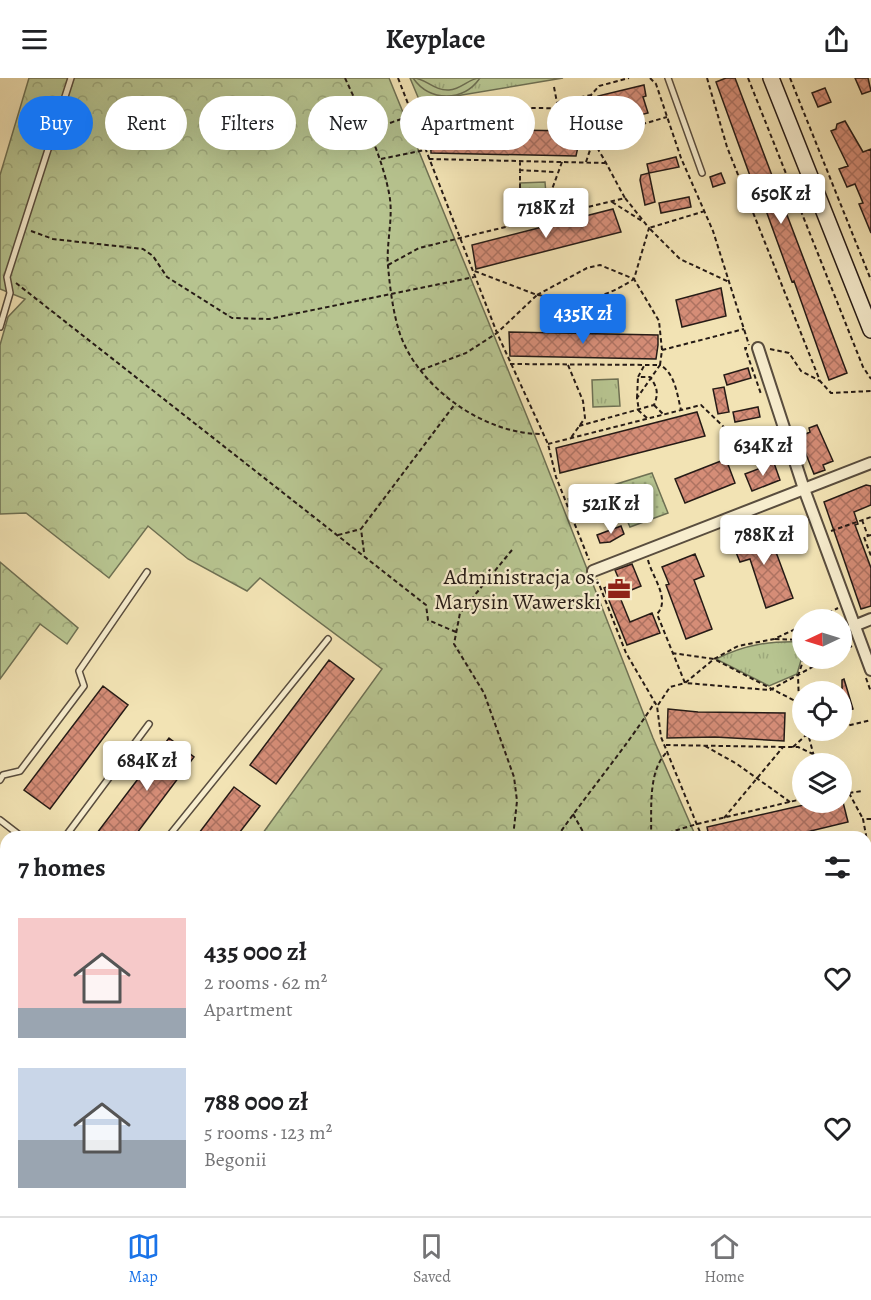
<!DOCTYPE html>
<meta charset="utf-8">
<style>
:root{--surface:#fff;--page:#f6f6f6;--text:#202124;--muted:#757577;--line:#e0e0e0;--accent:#1a73e8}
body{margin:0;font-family:Alegreya,serif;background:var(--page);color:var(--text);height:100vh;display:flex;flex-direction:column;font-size:22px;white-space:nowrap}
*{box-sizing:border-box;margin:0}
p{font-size:20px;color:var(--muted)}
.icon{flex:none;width:33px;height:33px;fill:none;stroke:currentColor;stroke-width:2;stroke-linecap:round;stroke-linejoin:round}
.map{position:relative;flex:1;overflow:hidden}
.panel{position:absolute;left:0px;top:753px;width:872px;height:386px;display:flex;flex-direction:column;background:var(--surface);border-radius:18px 18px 0 0;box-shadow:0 6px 24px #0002}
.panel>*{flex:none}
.guide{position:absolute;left:18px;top:18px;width:836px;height:54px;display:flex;gap:12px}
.needle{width:39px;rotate:266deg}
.buttons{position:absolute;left:792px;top:531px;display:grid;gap:12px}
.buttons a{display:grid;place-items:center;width:60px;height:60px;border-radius:50%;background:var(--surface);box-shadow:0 6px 24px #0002;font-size:30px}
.price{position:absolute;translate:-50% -51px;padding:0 14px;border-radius:6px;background:#fff;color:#222;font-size:20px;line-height:39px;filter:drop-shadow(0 2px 3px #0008)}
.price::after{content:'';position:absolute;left:50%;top:36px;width:18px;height:14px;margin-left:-9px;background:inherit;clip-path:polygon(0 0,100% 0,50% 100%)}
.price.active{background:var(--accent);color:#fff}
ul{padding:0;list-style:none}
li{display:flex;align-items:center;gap:18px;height:150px;padding:0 18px}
li span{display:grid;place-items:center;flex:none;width:168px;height:120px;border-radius:0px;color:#555}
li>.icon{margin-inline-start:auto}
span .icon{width:72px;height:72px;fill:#fffc;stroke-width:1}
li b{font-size:26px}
h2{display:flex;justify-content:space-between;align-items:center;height:72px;padding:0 18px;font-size:26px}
.pill{padding:0 21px;border-radius:27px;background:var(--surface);box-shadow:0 6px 24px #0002;font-size:21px;line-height:54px}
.pill.active{background:var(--accent);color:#fff}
header{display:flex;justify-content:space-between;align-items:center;height:78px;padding:0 18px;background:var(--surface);font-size:27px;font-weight:700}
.menu{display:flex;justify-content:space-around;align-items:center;height:84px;border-top:2px solid var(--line);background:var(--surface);font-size:16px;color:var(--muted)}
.menu a{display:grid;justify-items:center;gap:3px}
.menu .active{color:var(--accent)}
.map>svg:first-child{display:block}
.grass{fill:url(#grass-dots);stroke:#6e7053;stroke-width:1.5}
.forest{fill:url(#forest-crowns);stroke:#6e7053;stroke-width:1.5}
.park{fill:url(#park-tufts);stroke:#6e7053;stroke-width:1.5}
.pitch{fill:#b7c490;stroke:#6e7053;stroke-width:1.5}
.building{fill:url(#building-cross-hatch);stroke:#261b16;stroke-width:1.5}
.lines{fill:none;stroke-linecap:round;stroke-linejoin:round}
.lane-casing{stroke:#594d3e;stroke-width:8}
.street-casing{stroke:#594d3e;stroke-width:14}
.secondary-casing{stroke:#261b16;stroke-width:18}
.path{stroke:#261b16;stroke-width:2;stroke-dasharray:4.5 3;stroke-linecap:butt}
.lane{stroke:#f7edce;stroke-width:5}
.street{stroke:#f7edce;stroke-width:10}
.secondary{stroke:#f7edce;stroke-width:15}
.labels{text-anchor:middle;stroke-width:4.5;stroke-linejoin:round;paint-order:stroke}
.poi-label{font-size:22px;fill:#261b16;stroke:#f7edce;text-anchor:end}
</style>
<header><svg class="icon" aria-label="menu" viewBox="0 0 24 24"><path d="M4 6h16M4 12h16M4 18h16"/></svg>Keyplace<svg class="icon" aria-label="share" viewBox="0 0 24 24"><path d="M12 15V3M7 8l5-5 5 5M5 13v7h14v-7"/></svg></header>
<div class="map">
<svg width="871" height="1138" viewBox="0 0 871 1138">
<defs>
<pattern id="grass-dots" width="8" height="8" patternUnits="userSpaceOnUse" patternTransform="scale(1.5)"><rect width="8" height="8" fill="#b7c490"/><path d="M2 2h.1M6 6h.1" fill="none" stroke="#9da87b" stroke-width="1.8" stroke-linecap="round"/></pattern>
<pattern id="forest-crowns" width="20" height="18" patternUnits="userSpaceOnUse" patternTransform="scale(1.5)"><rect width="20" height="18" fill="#b7c490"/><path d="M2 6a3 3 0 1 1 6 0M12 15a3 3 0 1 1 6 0" fill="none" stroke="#9da87b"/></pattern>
<pattern id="park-tufts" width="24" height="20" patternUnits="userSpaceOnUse" patternTransform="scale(1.5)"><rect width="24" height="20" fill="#b7c490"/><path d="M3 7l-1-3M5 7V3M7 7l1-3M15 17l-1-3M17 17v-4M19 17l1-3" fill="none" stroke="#9da87b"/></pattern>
<pattern id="building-cross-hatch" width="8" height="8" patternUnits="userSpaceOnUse" patternTransform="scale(1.5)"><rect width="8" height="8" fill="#d58d77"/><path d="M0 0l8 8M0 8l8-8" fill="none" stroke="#ad7261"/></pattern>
</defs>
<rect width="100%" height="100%" fill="#f2e3b4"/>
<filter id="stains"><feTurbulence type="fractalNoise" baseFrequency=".00333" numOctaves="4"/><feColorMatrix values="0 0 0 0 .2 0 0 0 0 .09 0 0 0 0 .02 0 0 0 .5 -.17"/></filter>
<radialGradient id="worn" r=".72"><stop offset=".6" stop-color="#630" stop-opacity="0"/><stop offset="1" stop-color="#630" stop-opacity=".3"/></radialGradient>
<!-- grass -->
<path class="grass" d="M 652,395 L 668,435 L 630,449 L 619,424 L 576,440 L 568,421 Z"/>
<!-- forest -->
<path class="forest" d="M 29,0 L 389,0 L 539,368 L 653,660 L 696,759 L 260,759 L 382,591 L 260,500 L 247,513 L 188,481 L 148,448 L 109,500 L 26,435 L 0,436 L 0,267 L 8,239 L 25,221 L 0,211 L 0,97 Z
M 0,484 L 78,550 L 67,566 L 40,546 L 0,601 Z
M 275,1133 L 842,1132 L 844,1138 L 272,1138 Z"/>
<!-- park -->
<path class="park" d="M 410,0 L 563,0 L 420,24 Z
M 545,104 L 547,128 L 522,130 L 520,105 Z
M 618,301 L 620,328 L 593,329 L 592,302 Z
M 802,564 L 802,579 L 797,596 L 769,608 L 716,581 C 746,566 770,563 802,564 Z"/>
<!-- pitch -->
<path class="pitch" d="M 413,0 C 426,0 434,13 449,12 C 462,11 469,0 480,0 C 463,24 430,24 413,0 Z
M 871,1074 L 871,1138 L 859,1138 L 857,1133 L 866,1132 L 866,1076 Z"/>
<!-- building -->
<path class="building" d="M 726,0 L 735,0 L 847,295 L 829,302 L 794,203 L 792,204 L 756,105 L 753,106 L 716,4 Z
M 855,0 L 868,0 L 871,13 L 862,16 Z
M 644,7 L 646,18 L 643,19 L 648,35 L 603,46 L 598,18 Z
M 825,10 L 831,24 L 818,29 L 812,15 Z
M 845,43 L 863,74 L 871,71 L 871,155 L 859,126 L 863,125 L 855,106 L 847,109 L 839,91 L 848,88 L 831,53 L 836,51 L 837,46 Z
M 430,51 L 579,53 L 579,64 L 576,78 L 431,75 Z
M 676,79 L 679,89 L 649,95 L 655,124 L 645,127 L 640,102 L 641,97 L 649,95 L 647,86 Z
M 721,95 L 725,105 L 713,109 L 710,99 Z
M 689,119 L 691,129 L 661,135 L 659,125 Z
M 613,131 L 621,154 L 476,191 L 472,167 Z
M 721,210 L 726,238 L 682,249 L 676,222 Z
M 509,254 L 658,257 L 658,267 L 656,281 L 510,278 Z
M 748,290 L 751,300 L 727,307 L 724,297 Z
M 724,309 L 729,334 L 718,336 L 713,311 Z
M 758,329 L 760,339 L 735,344 L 733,334 Z
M 697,334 L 705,358 L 560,395 L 556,370 Z
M 817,347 L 833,383 L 823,387 L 825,392 L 814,396 L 799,359 L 810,354 L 809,350 Z
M 767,355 L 771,365 L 744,373 L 741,365 Z
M 726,381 L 735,405 L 685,425 L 675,401 Z
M 774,385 L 780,402 L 752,413 L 745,396 Z
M 866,407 L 871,408 L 871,427 L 854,434 L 858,446 L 855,447 L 871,490 L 871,528 L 861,531 L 824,424 Z
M 621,448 L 624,456 L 610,464 L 600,465 L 597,457 Z
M 764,450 L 771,467 L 773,466 L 793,520 L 766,530 L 750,481 L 740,484 L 731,462 Z
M 695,476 L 704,498 L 694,502 L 712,551 L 686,561 L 666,507 L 669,506 L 662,489 Z
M 632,486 L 641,508 L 619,517 L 630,544 L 652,535 L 660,555 L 627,567 L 604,510 L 620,504 L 615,492 Z
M 329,582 L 354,601 L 276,706 L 250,687 Z
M 844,601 L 853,631 L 842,634 L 842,602 Z
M 103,608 L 128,627 L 50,731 L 24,712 Z
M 668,631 L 698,634 L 785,635 L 784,663 L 715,659 L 667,660 Z
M 169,660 L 194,679 L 134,759 L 94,759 Z
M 234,709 L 260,728 L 236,759 L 196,759 Z
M 817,724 L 843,724 L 848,744 L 790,758 L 709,759 L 707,749 Z"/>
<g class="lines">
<!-- lane casing -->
<g class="lane-casing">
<path id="lane" d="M 668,0 L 702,95
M 0,249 L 10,215 L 7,199 L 71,0
M 0,702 L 3,697 L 20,693 L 84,608 L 79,593 L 147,494
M 0,742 L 22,759
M 65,759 L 149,646
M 168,759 L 328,561
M 0,776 L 6,781
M 0,868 L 6,874
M 0,939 L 6,945
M 49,1138 L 53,1132
M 126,1138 L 130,1132"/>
</g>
<!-- street casing -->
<g class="street-casing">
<path id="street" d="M 758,270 L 804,411 L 871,592
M 593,493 L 871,385
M 854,548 L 871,541"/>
</g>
<!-- secondary casing -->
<g class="secondary-casing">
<path id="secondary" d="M 771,0 L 871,252"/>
</g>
<!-- path -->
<path class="path" d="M 345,0 C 362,37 381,75 389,115 C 394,139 386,164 388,188 C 390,210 393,235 400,256 C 419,310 484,356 541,356
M 398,0 L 497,255 L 548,366 L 556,399 L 589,482
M 650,0 L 656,6 L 681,80 L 713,153 L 749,267
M 707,0 L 727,69 L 820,303 L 831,315 L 871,313
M 748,0 L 863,289 L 871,301
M 790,0 L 871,202
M 554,9 L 558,30
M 558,24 L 591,17
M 369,53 C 383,48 398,41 413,38 C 430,35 550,26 560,32 C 593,51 607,89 625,120
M 598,57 L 591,17 L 599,8 L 629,0
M 381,81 L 425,72
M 429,81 L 605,85
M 520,83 L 520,132 L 557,127
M 562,84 L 551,114 L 563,136
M 586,84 L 594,60 L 667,39
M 519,92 L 555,94
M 612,124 L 642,143
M 705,133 L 649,150 L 680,181 L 729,204
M 31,153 L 53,161 L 143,171 L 153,178 L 167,199 L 232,240 L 269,241 L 474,199
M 388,187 L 419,170 L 625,120 L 649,150 L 634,201 L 659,243 L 662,272
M 16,205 L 426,527 L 428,542 L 456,554
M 537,217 L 587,190 L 600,187 L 634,201
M 538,217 C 578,224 599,224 634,201
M 747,270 L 745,270 L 761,316
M 770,271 L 789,275 L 801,293 L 820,303
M 510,286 L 660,287 L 662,272 L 744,251
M 568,287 L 583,323 L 585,340 L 570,361
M 421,292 L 466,275 L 497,255 L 537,217 L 472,192
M 637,320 L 638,299
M 654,327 L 663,336
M 647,340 L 639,333 L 637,320 L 660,287 C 675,295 677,316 681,332
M 579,348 L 654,327 C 659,315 657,309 650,299 L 638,299 L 644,288
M 548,366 L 701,327 L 728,353 L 773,350
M 862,442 L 868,458
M 831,453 L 871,439
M 338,457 L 361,451
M 871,457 L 864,459 L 871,478
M 512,472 L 460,535 L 454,566 L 484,615 L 514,699 L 517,723 L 513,759
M 364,474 L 361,451 L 455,326
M 648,482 C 652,499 671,521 657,536 L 685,605 L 770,612 L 829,580
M 597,501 L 626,575 L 657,628 L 661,659 L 702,759
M 815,542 L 838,530
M 775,561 L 802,562
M 842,573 L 852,568
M 672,575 L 714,581 L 799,625 L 798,598 L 804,580
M 866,600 L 871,614
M 799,625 L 802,633
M 658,627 L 670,609 L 685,605 L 714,581 L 738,568 L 774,561 L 802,548
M 842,649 L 871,642
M 807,652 L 816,686
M 666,667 L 783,669
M 705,668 L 737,686 L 790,724
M 793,669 L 805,658 L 827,652
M 842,712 L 849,715 L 862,713
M 849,715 L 863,741
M 573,736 L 586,759
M 724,740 L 783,669 L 798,669 L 813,676
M 871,741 L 863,741 L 871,784
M 557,759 C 589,713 625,671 655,624
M 651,759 C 652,733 647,692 668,673
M 654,759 L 697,746 L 802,721
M 866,817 L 871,818
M 866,877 L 871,877
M 866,884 L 871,887
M 866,934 L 871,933
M 866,988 L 871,987
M 636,1132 L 637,1138
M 721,1132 L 723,1138
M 751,1132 L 772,1138
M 813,1132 L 816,1138
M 844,1132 L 846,1138
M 286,1138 L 290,1132
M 413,1138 L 419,1132
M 520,1138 L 522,1132"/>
<!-- lane -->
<use href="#lane" class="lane"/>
<!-- street -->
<use href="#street" class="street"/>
<!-- secondary -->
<use href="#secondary" class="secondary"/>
</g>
<!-- icons -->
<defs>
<g id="office-bare" transform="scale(1.8)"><path d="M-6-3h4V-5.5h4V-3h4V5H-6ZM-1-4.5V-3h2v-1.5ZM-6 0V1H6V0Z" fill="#8f2418" stroke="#f7edce" stroke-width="2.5" paint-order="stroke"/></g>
</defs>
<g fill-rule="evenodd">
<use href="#office-bare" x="619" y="511"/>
</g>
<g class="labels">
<!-- poi labels -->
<g class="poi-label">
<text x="601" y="506">Administracja os.<tspan x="601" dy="25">Marysin Wawerski</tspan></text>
</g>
</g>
<rect width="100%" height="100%" filter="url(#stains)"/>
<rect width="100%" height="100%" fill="url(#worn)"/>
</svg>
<div class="buttons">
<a><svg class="needle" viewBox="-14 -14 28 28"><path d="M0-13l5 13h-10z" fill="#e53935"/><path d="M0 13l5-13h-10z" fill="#757577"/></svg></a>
<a><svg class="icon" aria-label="locate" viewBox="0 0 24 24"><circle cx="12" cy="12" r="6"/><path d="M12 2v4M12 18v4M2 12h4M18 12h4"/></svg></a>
<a><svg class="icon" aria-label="layers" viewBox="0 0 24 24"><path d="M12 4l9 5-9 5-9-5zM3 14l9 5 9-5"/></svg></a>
</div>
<b class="price" style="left:781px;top:147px">650K zł</b>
<b class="price" style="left:546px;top:161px">718K zł</b>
<b class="price active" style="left:583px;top:267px">435K zł</b>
<b class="price" style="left:763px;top:399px">634K zł</b>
<b class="price" style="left:611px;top:457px">521K zł</b>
<b class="price" style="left:764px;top:488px">788K zł</b>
<b class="price" style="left:147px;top:714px">684K zł</b>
<div class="guide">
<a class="pill active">Buy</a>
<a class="pill">Rent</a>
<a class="pill">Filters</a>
<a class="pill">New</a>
<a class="pill">Apartment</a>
<a class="pill">House</a>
</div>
<section class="panel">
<h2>7 homes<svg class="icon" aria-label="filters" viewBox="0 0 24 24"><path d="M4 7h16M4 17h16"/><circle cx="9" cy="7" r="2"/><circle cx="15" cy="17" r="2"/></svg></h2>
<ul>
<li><span style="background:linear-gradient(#f6c9c9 75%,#9aa5b1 0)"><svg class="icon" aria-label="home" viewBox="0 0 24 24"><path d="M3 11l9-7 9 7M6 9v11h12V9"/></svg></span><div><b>435 000 zł</b><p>2 rooms · 62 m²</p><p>Apartment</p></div><svg class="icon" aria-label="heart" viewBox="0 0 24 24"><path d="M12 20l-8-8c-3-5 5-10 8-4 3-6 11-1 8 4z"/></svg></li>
<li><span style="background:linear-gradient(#c9d6e8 60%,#9aa5b1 0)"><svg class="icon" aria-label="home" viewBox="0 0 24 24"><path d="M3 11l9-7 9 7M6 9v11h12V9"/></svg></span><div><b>788 000 zł</b><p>5 rooms · 123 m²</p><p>Begonii</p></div><svg class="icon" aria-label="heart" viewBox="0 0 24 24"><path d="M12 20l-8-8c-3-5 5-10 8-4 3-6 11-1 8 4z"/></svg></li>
</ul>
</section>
</div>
<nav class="menu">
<a class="active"><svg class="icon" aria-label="map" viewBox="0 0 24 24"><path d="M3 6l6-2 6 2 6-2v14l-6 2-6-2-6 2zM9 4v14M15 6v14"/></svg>Map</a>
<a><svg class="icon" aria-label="saved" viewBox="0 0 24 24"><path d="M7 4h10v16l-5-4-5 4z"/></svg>Saved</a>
<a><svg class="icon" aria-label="home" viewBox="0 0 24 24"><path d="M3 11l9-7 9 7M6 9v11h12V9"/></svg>Home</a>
</nav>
